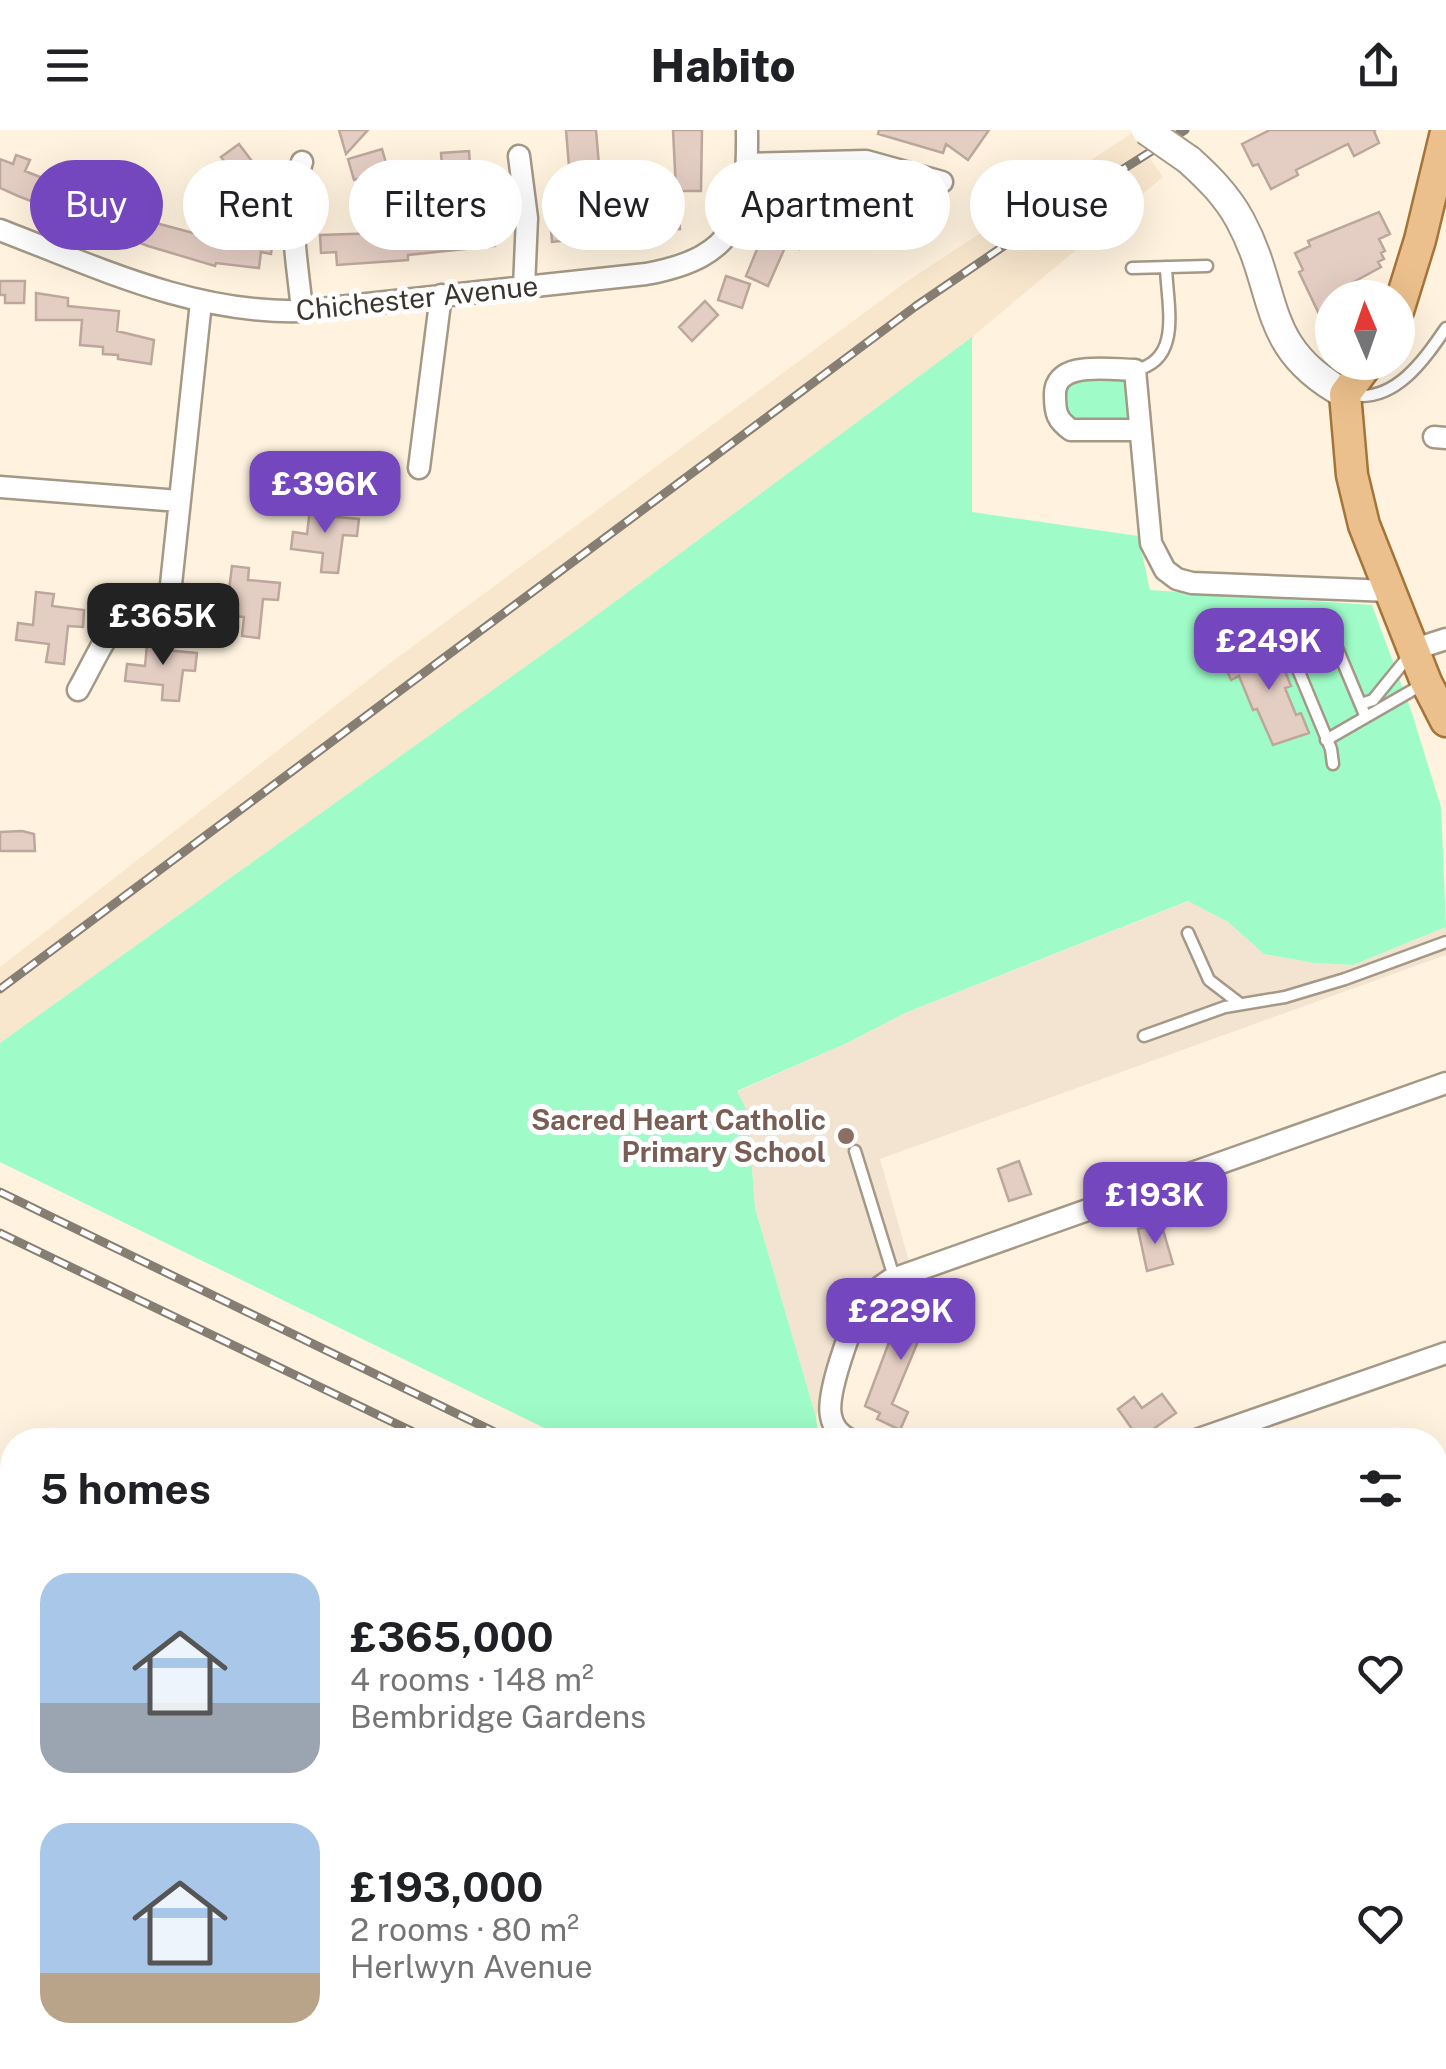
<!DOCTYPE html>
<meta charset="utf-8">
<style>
:root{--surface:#fff;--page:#f2f2f2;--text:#202124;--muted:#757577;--accent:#7547bf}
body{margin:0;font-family:"Public Sans",sans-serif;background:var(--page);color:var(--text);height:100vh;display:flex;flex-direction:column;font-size:38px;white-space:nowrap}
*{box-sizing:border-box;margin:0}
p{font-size:32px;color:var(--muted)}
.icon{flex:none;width:55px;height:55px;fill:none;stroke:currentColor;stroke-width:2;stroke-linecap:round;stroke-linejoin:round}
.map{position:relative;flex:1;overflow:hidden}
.details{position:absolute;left:0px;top:1298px;width:1448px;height:642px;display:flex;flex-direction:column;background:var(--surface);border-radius:40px 40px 0 0;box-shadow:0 10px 40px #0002}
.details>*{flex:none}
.banner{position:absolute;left:30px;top:30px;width:1388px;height:90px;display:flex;gap:20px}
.needle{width:65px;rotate:358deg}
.fabs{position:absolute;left:1315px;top:150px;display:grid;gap:20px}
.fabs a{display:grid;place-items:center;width:100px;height:100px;border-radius:50%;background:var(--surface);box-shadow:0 10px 40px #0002;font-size:50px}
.price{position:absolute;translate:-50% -85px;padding:0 22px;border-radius:20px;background:var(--accent);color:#fff;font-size:32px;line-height:65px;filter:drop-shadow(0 2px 5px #0008)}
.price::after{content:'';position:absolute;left:50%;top:60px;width:30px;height:22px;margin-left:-15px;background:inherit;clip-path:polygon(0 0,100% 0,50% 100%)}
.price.selected{background:#222;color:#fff}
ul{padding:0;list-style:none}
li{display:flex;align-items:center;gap:30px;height:250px;padding:0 40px}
li span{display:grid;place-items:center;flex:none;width:280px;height:200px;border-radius:30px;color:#555}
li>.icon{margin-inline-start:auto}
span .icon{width:120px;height:120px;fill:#fffc;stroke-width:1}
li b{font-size:42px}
h2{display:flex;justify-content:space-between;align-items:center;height:120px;padding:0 40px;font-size:42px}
.chip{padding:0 35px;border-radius:45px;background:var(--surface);box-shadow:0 10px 40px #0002;font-size:35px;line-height:90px}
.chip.selected{background:var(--accent);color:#fff}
header{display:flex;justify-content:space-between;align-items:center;height:130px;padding:0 40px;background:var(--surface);font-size:45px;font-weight:800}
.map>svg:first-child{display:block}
.built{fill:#f8e7cd}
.education{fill:#f3e4d2}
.green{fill:#9ffcc8}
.building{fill:#e4cdc3;stroke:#bda79d;stroke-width:2.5}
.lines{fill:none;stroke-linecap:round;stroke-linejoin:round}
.lane-casing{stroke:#a49886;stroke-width:15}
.street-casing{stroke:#a49886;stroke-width:25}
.secondary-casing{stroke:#a49886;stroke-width:32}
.primary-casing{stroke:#a57439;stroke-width:35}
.lane{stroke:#fff;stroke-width:10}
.street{stroke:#fff;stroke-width:20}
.secondary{stroke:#fff;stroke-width:28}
.primary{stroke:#ecc08c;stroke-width:30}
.rail-casing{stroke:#867e72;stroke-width:9}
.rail{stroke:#fff;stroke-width:5;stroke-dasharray:15;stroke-linecap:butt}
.secondary-bridge-casing{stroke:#a49886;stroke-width:32;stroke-linecap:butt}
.secondary-bridge{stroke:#fff;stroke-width:28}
.education-dot{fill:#8d6e63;stroke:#fff;stroke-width:4}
.labels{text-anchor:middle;stroke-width:10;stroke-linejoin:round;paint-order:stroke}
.street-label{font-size:28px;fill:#3a352e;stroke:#fff}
.education-label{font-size:28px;font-weight:bold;fill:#785e54;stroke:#fff;text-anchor:end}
</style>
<header><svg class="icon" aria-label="menu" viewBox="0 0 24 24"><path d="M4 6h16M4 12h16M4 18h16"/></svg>Habito<svg class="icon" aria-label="share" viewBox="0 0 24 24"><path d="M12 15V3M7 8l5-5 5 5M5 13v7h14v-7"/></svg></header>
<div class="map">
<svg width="1446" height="1939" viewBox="0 0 1446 1939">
<rect width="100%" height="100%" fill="#fff3df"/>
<!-- built -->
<path class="built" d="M 1132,3 L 1163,47 L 972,207 L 582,496 L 0,913 L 0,837 L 390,533 L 906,152 Z"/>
<!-- education -->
<path class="education" d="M 1189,771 L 1228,792 L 1264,824 L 1314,833 L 1353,835 L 1446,797 L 1446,825 L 880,1029 L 909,1131 L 872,1147 L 854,1165 L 816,1287 L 755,1078 L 748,983 L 736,962 L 847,913 L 905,883 Z"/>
<!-- green -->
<path class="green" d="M 972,207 L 972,382 L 1138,406 L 1150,460 L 1372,475 L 1412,583 L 1441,677 L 1446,797 L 1353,835 L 1314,833 L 1264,824 L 1228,792 L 1188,771 L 905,883 L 847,913 L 737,961 L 748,983 L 755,1078 L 816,1287 L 819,1310 L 569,1310 L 0,1032 L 0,913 L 582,496 Z
M 1135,240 L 1140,300 L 1071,300 L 1058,251 Z
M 0,1898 L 12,1909 L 12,1928 L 33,1928 L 45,1939 L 0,1939 Z"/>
<!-- building -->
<path class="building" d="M 339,0 L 368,0 L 346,24 Z
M 566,0 L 596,0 L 599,35 L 569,37 Z
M 673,0 L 702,0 L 701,61 L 676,61 Z
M 879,0 L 989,0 L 968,30 L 946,14 L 943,23 L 878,4 Z
M 1270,0 L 1376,0 L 1374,1 L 1379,13 L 1354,26 L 1348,14 L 1296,40 L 1298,45 L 1271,59 L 1258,34 L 1253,36 L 1242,14 Z
M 239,14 L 260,42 L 242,55 L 221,27 Z
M 382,19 L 388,40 L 354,50 L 348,29 Z
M 469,21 L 471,50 L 443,51 L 441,23 Z
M 16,25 L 30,30 L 25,41 L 68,58 L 72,46 L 112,60 L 107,74 L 142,85 L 141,89 L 223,111 L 224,108 L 257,112 L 258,107 L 273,109 L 271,124 L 261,122 L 259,138 L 216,133 L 215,136 L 148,116 L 18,66 L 0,58 L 0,29 L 13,34 Z
M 678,68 L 680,99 L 590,105 L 591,108 L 552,112 L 550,86 L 631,79 L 660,75 L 659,70 Z
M 783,75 L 813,89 L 799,119 L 787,113 L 768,156 L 746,146 L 760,112 L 765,114 Z
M 1379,82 L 1390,104 L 1379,109 L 1385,121 L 1381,123 L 1384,129 L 1378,132 L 1381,137 L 1337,161 L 1332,165 L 1332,183 L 1321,188 L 1299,142 L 1303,140 L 1295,123 L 1310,116 L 1308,111 Z
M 493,85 L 495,116 L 408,125 L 408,130 L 337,135 L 336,122 L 321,123 L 320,105 L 412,102 L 436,99 L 436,93 L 463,91 L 463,87 Z
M 726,146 L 750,154 L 742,178 L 718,170 Z
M 0,151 L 25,151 L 24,173 L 5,173 L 5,165 L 0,165 Z
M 36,163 L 68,168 L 68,176 L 119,181 L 117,201 L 154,210 L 151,234 L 118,229 L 118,225 L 103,224 L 103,217 L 80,215 L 82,190 L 36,190 Z
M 705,171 L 718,185 L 692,211 L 679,197 Z
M 311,371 L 328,373 L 327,386 L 359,389 L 357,406 L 343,405 L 338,443 L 321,442 L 323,423 L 291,419 L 293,402 L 307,404 Z
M 232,436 L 249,438 L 248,450 L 280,453 L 278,470 L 263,469 L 259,508 L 242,506 L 244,487 L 212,484 L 214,466 L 228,468 Z
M 36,462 L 54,464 L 52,476 L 84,480 L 83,497 L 68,496 L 64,534 L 46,532 L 49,514 L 16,510 L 18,493 L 33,495 Z
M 148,504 L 166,505 L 164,520 L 197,523 L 195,541 L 183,540 L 179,571 L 162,570 L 163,555 L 125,551 L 127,534 L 145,536 Z
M 1274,514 L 1291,556 L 1285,558 L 1296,585 L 1301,583 L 1309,603 L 1273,615 L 1257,579 L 1253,580 L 1239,546 L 1231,550 L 1224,534 Z
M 22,701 L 34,704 L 35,721 L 0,721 L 0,702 Z
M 1019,1031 L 1031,1064 L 1009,1071 L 998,1039 Z
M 1161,1093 L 1173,1134 L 1147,1141 L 1138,1099 Z
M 933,1169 L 941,1203 L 919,1209 L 892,1274 L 908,1282 L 900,1300 L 877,1289 L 880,1283 L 865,1276 L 891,1207 L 907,1214 L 900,1185 L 917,1180 L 916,1174 Z
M 1162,1264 L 1176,1283 L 1139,1309 L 1118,1279 L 1134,1267 L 1142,1278 Z"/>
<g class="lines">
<!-- lane casing -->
<g class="lane-casing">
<path id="lane" d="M 1132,138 L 1207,136
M 1135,240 C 1183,230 1167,175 1166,137
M 1351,265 C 1395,273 1424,230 1446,198
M 1361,574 L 1373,570 L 1408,527
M 1326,610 L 1425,553
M 1333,634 L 1331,619 L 1280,496 C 1297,484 1313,488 1329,499 L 1365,585
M 1188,803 L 1209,850 L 1239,873
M 1144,906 L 1225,877 L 1285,867 L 1345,849 L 1446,812
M 855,1021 L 894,1147
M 0,1470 L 12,1483
M 0,1658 L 12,1664
M 616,1928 L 644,1939
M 752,1928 L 780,1939"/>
</g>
<!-- street casing -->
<g class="street-casing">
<path id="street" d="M 519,26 L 527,88 L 524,157
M 302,32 C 285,79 298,133 302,181
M 747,34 L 866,31 L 942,52
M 0,100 C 99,138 194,184 302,181 L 646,144 C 739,127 748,86 747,0
M 1140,300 L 1071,300 C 1057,290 1055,283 1055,266 C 1053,229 1111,240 1135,240 L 1151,413 L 1165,440 L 1177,449 L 1192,453 L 1390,461
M 1434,307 L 1446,308
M 419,338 L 441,165
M 0,357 L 179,371
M 1412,520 L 1446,509
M 78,560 C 106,510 111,482 170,464 L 201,172
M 850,1310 C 840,1304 833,1298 831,1286 C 826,1264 850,1199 861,1178 C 868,1165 878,1158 890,1150 L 1446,953
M 1196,1310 L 1446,1223
M 1435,1549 L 1446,1531"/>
</g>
<!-- secondary casing -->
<g class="secondary-casing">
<path id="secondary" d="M 1189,30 C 1209,48 1227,66 1240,90 C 1280,164 1259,217 1345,264"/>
</g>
<!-- primary casing -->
<g class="primary-casing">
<path id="primary" d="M 1398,181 L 1420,110 L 1446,2
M 1369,232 L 1345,264 L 1352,345 L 1364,395 L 1426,552 L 1446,591"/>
</g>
<!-- lane -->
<use href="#lane" class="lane"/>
<!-- street -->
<use href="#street" class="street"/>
<!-- secondary -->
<use href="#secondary" class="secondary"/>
<!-- primary -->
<use href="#primary" class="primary"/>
<!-- rail casing -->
<g class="rail-casing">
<path id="rail" d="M 0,859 L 916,176 L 1033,96 L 1185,0
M 0,1062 L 511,1310
M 0,1103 L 430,1310
M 1435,1770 L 1446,1775
M 1435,1825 L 1446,1831"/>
</g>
<!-- rail -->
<use href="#rail" class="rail"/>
<!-- secondary-bridge casing -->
<g class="secondary-bridge-casing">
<path id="secondary-bridge" d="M 1146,0 L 1189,30"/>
</g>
<!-- secondary-bridge -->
<use href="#secondary-bridge" class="secondary-bridge"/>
</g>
<!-- markers -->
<circle class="education-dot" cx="846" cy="1006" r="10"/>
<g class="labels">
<!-- street labels -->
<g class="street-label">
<text transform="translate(417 168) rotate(-6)" y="10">Chichester Avenue</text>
</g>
<!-- education labels -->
<g class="education-label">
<text x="826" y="1000">Sacred Heart Catholic<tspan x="826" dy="32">Primary School</tspan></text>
</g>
</g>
</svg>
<div class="fabs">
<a><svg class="needle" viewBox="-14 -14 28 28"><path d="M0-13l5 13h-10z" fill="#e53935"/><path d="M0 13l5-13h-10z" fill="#757577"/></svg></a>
</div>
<b class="price" style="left:325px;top:406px">£396K</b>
<b class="price selected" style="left:163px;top:538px">£365K</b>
<b class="price" style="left:1269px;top:563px">£249K</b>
<b class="price" style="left:1155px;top:1117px">£193K</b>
<b class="price" style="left:901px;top:1233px">£229K</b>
<div class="banner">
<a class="chip selected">Buy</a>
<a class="chip">Rent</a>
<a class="chip">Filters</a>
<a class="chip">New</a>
<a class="chip">Apartment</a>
<a class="chip">House</a>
</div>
<section class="details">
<h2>5 homes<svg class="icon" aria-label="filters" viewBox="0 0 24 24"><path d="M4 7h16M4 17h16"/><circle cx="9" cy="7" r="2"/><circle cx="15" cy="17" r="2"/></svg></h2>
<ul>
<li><span style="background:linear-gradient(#a9c7e8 65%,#9aa5b1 0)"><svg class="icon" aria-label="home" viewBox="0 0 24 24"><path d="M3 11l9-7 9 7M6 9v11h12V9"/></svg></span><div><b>£365,000</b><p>4 rooms · 148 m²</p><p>Bembridge Gardens</p></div><svg class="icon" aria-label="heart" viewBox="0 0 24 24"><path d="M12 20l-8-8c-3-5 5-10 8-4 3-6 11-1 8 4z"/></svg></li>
<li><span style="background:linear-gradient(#a9c7e8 75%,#b9a48a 0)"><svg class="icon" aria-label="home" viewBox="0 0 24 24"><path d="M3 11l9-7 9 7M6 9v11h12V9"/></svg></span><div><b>£193,000</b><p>2 rooms · 80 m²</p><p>Herlwyn Avenue</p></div><svg class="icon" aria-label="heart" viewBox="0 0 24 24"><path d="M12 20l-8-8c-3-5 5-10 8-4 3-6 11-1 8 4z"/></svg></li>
</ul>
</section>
</div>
